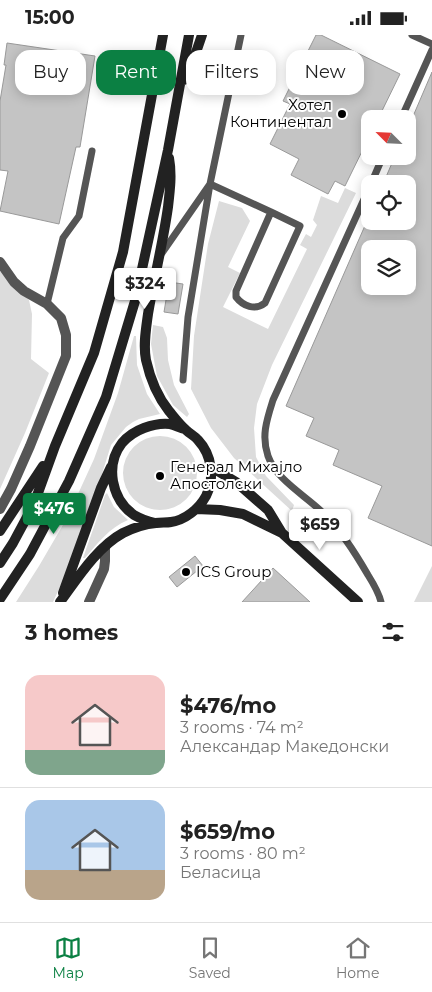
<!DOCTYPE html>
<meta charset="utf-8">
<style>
:root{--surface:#fff;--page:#f2f2f2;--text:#222;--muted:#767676;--line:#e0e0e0;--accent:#0b8043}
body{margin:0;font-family:Montserrat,sans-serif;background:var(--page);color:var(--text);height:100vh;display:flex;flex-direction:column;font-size:19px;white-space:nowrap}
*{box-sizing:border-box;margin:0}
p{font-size:16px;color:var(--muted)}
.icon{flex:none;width:28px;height:28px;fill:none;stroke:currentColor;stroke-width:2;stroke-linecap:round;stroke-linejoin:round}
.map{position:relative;height:567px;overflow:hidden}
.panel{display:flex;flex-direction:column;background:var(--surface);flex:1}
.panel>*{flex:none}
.hud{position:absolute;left:15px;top:15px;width:402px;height:45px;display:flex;gap:10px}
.needle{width:32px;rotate:294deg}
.controls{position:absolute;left:361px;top:75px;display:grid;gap:10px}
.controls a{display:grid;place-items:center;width:55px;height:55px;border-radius:10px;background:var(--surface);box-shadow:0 2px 12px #0003;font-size:25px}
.price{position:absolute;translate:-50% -42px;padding:0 11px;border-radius:5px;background:#fff;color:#222;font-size:16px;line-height:32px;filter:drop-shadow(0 1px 2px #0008)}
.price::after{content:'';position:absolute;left:50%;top:30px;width:15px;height:11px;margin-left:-8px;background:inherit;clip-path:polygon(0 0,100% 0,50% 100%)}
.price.active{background:var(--accent);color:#fff}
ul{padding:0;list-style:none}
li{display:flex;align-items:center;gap:15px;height:125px;padding:0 25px}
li+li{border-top:1px solid var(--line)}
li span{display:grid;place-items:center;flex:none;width:140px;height:100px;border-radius:15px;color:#555}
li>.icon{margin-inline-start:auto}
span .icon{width:60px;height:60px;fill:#fffc;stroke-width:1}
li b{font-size:21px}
h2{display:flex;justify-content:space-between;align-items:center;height:60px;padding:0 25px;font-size:21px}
.pill{padding:0 18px;border-radius:15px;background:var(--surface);box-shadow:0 2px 12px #0003;font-size:18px;line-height:45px}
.pill.active{background:var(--accent);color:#fff}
.status{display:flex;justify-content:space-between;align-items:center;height:35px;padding:0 25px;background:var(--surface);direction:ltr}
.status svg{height:14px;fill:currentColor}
.tabs{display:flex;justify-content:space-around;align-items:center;height:70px;border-top:1px solid var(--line);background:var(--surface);font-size:14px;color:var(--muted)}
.tabs a{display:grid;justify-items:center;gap:2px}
.tabs .active{color:var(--accent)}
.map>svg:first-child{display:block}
.green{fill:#dcdcdc}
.building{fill:#c4c4c4;stroke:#999;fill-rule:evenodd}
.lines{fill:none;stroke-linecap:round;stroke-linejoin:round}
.lane{stroke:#555;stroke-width:7}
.street{stroke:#555;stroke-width:10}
.secondary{stroke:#222;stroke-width:10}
.poi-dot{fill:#000;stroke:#fff;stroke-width:2}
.labels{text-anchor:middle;stroke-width:4;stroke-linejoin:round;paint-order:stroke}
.poi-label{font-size:15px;fill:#000;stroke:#fff;text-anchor:start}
</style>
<div class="status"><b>15:00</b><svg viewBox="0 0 49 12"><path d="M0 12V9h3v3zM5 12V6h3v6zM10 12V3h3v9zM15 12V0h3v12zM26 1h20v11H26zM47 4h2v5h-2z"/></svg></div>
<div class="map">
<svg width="432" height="567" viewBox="0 0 432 567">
<rect width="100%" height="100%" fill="#fff"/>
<!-- green -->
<path class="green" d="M 345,153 L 356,158 L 272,330 L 257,369 L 254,393 L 256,422 L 266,441 L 294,470 L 292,476 L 234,423 L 211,393 L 191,354 L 194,301 L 208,209 L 219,166 L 242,173 L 250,186 L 228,232 L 240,238 L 223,272 L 268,294 L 307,214 L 300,210 L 306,199 L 311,202 L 317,190 L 313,185 L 321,161 L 338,168 Z
M 0,236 L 29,265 L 32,279 L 31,324 L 49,338 L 25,398 L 0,454 Z
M 153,290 L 163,292 L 167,303 L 168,325 L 174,350 L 189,379 L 187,382 L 173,370 L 157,341 L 151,309 Z
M 134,301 L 136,301 L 137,330 L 147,359 L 160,379 L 139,384 L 133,387 L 126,392 L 111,410 L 91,474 L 71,528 L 53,567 L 16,567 L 39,531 L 67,483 L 94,424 L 118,358 Z
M123 438a37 37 0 1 1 74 0a37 37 0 1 1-74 0Z
M 107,458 L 114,472 L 128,485 C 109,493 98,508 85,523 L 83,523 L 105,460 Z
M 432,531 L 432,567 L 414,567 Z"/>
<!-- building -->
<path class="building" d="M 316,0 L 321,0 L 400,39 L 378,84 L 370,84 L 370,100 L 345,151 L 335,146 L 328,159 L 291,140 L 299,124 L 270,109 L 290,69 L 283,66 Z
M 7,8 L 95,21 L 80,112 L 76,112 L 59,189 L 0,176 L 8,136 L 0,135 L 0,66 L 6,30 L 4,30 Z
M 432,37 L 432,511 L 368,483 L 382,451 L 333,430 L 339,415 L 306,401 L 314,383 L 286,371 L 367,186 L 408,186 L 408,149 L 383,149 L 395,121 L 408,121 L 408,93 ZM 370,214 L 408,214 L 408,251 L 370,251 Z
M 169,247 L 183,249 L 178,279 L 164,277 Z
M 195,521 L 203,531 L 177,552 L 169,542 Z
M 273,533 L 310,567 L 242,567 Z"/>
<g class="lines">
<!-- lane -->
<path class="lane" d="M 412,0 L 432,9
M 401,84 L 432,15
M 371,149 L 383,121
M 370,151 L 273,365 C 267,384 261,401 268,421 C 276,444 303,459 320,475 C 340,494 354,516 368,540 C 373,548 379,558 381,567
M 162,218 L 210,149 L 271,177 L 236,256 L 236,262 C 243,271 255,276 265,268 L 300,191 L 271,177
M 47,269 L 63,203 L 79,181 L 92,116
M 183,345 L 188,282 L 210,149 L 241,0"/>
<!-- street -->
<path class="street" d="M 0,227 L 14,247 L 24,256 L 47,269 L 61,283 L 66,300 L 66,321 L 30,411 L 11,454 L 0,474
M 89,567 L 104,534 L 105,526 L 105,512"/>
<!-- secondary -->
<path class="secondary" d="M 184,45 L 190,35 L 202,0
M 211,432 L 236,447 L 268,475 L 282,498 L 358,567
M 196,474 L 220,475 L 243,479 L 282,498
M 155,488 C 147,486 141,484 134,480 C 111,464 105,430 122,408 C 128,401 136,396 144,393 C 152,390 162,388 170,389 C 175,390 180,393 185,394
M 0,496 L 43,431
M 0,528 L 13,508 L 34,469 L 55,411 L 94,318 L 123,217 L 163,0
M 63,558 L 101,453 L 111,432
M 0,564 L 30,519 L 69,446 L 106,362 L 135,266 L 168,115 L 189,0
M 60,567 C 77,544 97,512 123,498 C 133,493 145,489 156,488 C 161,487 166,488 171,487 C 185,485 199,474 206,461 C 215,443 212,420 198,405 C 195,401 190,399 186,395 C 180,390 174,382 169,376 C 157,361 150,343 146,325 C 143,310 146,294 148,279 C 154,243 163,208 168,172 C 170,155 172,139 169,123"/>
</g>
<!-- markers -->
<g class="poi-dot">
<circle cx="342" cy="79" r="5"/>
<circle cx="160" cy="441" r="5"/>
<circle cx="186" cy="537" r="5"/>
</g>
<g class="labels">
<!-- poi labels -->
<g class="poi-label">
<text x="332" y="75" text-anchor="end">Хотел<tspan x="332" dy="17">Континентал</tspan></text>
<text x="170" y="437">Генерал Михајло<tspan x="170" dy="17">Апостолски</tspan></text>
<text x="196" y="542">ICS Group</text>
</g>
</g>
</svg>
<div class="controls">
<a><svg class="needle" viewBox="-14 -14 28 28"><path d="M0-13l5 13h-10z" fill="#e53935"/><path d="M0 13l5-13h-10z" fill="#767676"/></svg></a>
<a><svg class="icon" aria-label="locate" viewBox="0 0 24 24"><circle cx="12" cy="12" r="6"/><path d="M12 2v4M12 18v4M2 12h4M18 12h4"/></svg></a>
<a><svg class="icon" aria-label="layers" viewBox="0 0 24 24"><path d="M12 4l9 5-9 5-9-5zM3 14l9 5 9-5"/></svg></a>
</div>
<b class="price" style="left:145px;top:275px">$324</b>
<b class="price active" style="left:54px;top:500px">$476</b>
<b class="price" style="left:320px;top:516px">$659</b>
<div class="hud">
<a class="pill">Buy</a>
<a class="pill active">Rent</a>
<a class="pill">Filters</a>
<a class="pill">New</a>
</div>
</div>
<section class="panel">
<h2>3 homes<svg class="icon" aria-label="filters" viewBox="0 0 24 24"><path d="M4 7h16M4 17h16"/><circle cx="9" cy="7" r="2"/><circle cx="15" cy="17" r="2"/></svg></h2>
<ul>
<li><span style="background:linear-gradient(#f6c9c9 75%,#7fa58c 0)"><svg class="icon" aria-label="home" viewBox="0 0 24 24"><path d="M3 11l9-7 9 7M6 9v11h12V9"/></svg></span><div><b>$476/mo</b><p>3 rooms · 74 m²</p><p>Александар Македонски</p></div></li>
<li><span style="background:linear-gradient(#a9c7e8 70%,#b9a48a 0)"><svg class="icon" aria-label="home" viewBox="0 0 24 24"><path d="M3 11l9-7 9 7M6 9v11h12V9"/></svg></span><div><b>$659/mo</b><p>3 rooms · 80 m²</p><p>Беласица</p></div></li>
</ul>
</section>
<nav class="tabs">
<a class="active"><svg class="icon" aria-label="map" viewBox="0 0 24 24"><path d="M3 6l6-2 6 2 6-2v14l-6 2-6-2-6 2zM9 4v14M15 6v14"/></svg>Map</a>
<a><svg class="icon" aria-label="saved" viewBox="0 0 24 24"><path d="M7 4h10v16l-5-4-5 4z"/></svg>Saved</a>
<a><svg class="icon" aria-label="home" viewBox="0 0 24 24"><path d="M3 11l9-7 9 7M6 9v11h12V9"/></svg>Home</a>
</nav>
